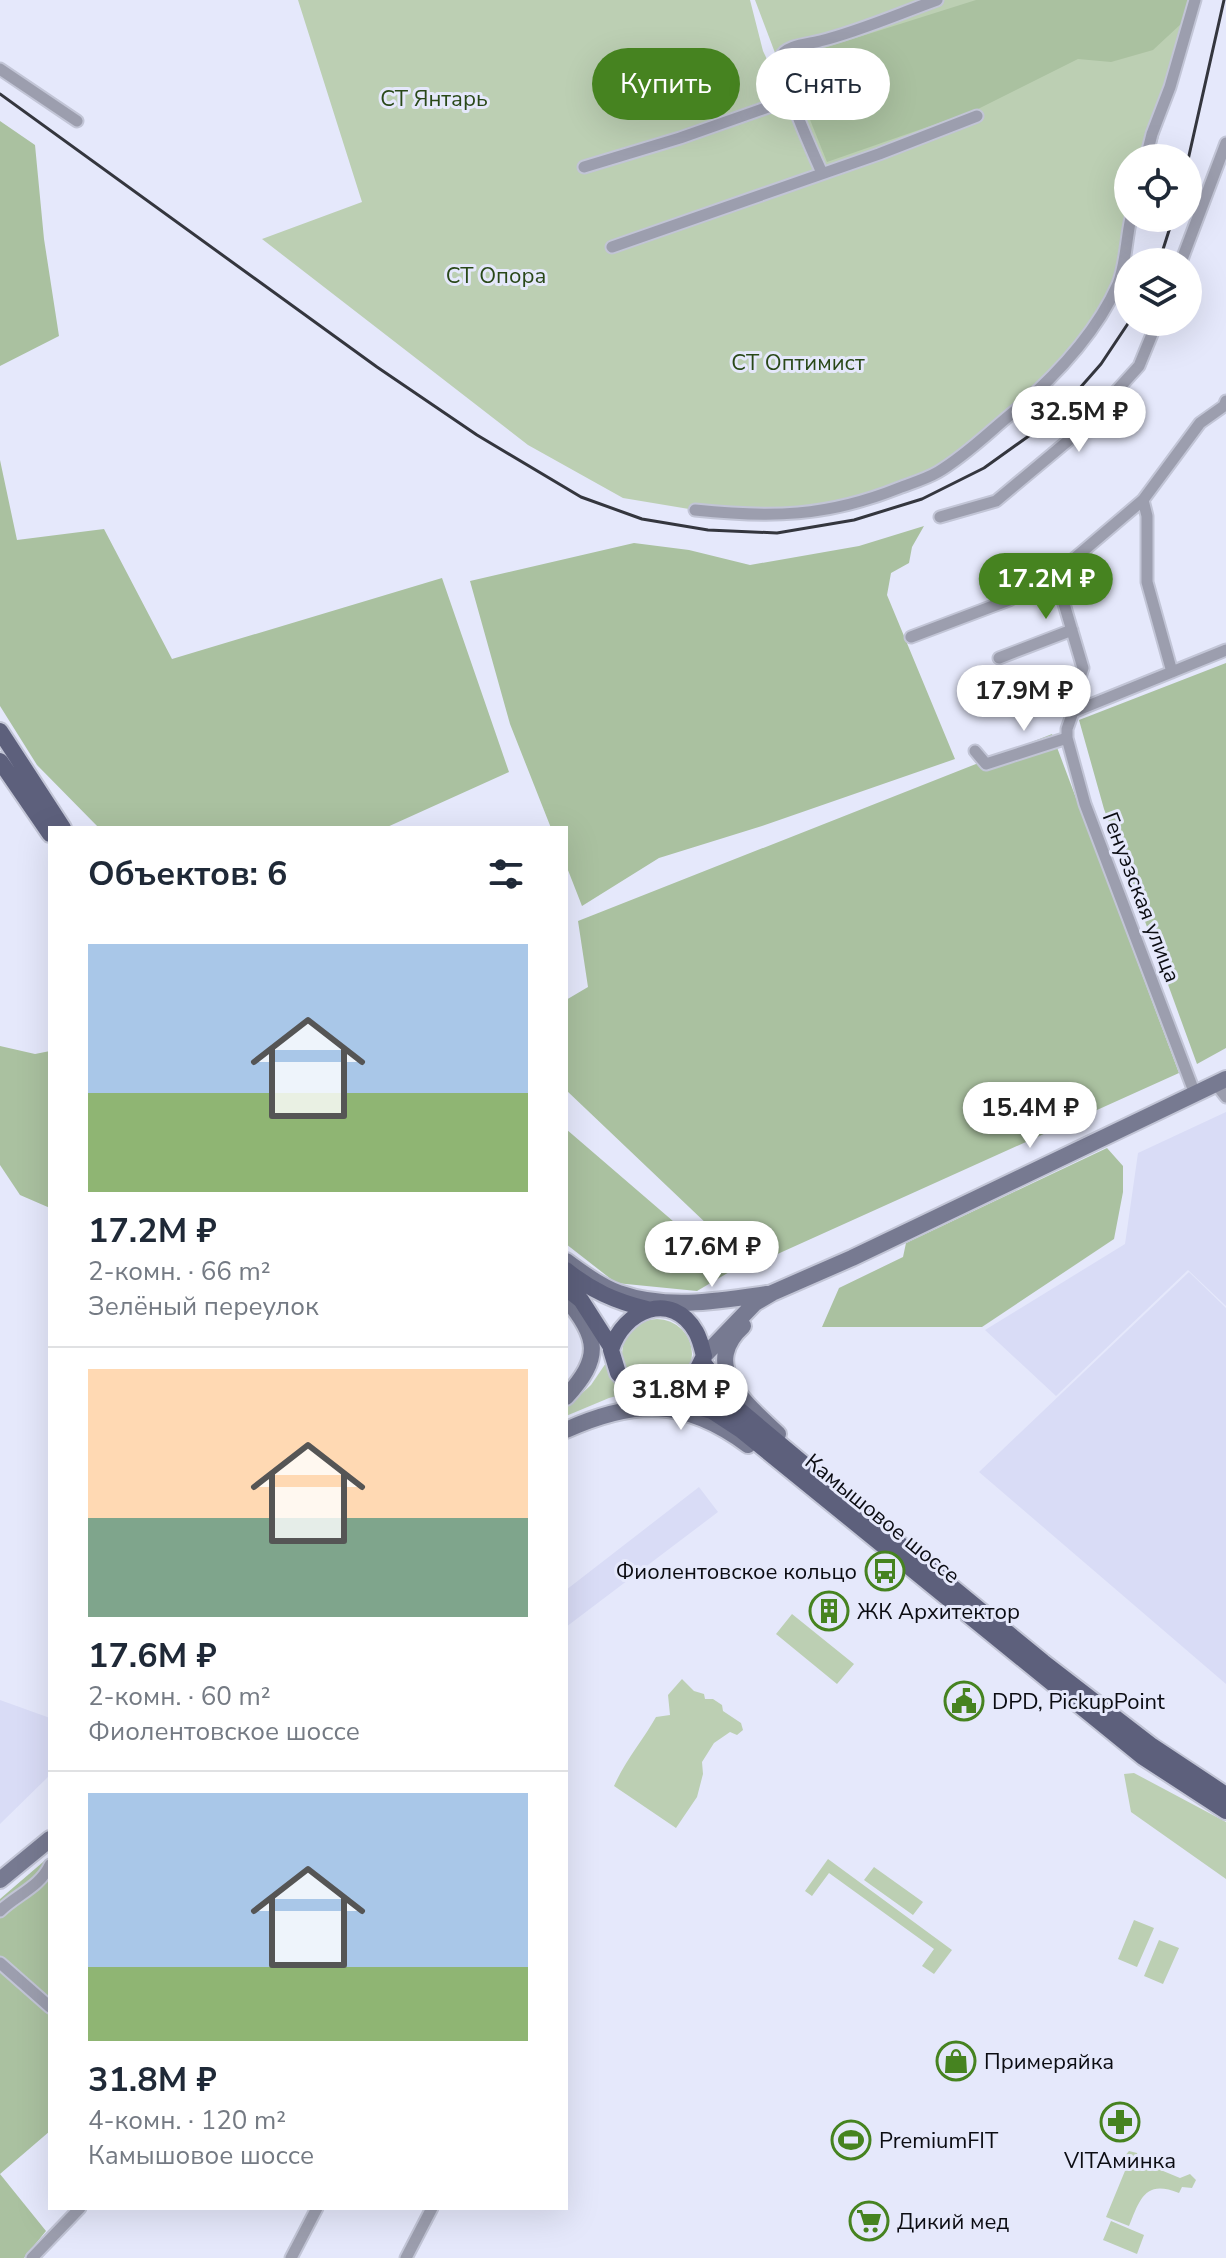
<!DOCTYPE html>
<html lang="ru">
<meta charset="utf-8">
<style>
:root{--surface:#fff;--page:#f2f2f3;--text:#1f2937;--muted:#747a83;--line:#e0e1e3;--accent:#468320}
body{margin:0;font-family:"Nunito Sans",sans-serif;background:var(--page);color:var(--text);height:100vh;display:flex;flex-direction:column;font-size:30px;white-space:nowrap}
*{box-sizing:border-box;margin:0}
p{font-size:26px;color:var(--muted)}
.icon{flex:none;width:44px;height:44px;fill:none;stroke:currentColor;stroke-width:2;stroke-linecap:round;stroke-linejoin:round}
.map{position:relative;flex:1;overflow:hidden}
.sheet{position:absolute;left:48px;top:826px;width:520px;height:1384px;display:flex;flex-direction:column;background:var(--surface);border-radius:0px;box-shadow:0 8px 32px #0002}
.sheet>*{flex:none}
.banner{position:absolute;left:592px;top:48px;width:514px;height:72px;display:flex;gap:16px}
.tools{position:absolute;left:1114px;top:144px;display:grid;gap:16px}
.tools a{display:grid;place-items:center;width:88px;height:88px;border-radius:50%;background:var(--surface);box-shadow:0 8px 32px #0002;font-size:40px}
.price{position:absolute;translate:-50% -68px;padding:0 18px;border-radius:28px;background:#fff;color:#222;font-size:26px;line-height:52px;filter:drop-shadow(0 2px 4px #0008)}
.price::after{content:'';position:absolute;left:50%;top:48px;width:24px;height:18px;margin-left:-12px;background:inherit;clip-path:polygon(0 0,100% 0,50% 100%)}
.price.active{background:var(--accent);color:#fff}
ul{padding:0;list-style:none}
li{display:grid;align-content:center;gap:16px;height:424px;padding:0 40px}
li+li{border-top:2px solid var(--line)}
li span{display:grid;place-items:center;height:248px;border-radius:0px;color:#555}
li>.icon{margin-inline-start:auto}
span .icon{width:144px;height:144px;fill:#fffc;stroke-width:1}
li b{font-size:34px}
h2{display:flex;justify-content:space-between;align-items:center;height:96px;padding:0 40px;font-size:34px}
.pill{padding:0 28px;border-radius:36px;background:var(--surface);box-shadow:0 8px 32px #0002;font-size:28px;line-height:72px}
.pill.active{background:var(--accent);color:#fff}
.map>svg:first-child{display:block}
.built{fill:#d9dcf6}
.green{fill:#bccfb3}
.forest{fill:#aac1a0}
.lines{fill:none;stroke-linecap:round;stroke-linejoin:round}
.street-casing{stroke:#c2c5d6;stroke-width:15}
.secondary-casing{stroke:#c2c5d6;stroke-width:20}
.primary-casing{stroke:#c2c5d6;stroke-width:20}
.street{stroke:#9c9eae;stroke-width:11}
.secondary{stroke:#777a91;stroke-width:16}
.primary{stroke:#5d607c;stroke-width:16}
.rail{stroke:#34363e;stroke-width:3}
.labels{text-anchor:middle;stroke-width:6;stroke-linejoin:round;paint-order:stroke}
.park-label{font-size:22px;fill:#294818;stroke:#e5e8fb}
.street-label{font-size:22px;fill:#0b0c12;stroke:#e5e8fb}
.poi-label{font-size:22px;fill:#0b0c12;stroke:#e5e8fb;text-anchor:start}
</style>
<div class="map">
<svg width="1226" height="2258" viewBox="0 0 1226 2258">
<rect width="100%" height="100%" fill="#e5e8fb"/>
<!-- built -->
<path class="built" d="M 1226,1112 L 1226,1306 L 1188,1270 L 1056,1396 L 985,1330 L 1125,1244 L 1138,1153 Z
M 1189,1272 L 1226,1308 L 1226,1684 L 979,1472 Z
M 699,1487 L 718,1512 L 566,1627 L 566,1590 Z
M 0,1700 L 50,1718 L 50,1775 L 0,1824 Z"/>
<!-- green -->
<path class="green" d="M 298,0 L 750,0 L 763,51 L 816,161 L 755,0 L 1196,0 L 1153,158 L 1128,158 L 1128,218 L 1136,218 L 1119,281 L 1080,345 L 980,440 L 936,473 L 800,514 L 695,510 L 623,498 L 528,445 L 262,239 L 362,202 Z
M622 1354a35 35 0 1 1 70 0a35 35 0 1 1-70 0Z
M 608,1360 L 628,1393 L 609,1398 L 566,1416 L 566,1408 L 591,1385 Z
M 792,1614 L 854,1664 L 837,1684 L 776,1634 Z
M 682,1679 L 694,1691 L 704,1694 L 705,1699 L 713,1699 L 722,1705 L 723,1711 L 741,1723 L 743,1730 L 737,1735 L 730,1732 L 714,1743 L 702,1762 L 703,1774 L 697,1797 L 676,1828 L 614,1786 C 626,1759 642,1742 656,1717 L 670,1715 L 668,1695 Z
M 1134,1773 L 1226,1822 L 1226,1879 L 1131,1812 L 1124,1774 Z
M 828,1859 L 952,1950 L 934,1974 L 922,1966 L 934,1949 L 829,1873 L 812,1896 L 805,1891 Z
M 874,1867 L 923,1902 L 913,1915 L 864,1880 Z
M 1134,1920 L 1154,1928 L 1137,1967 L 1118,1959 Z
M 1159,1940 L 1179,1948 L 1163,1984 L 1144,1976 Z
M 1129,2151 L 1137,2153 L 1139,2161 L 1180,2178 L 1190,2174 L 1196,2180 L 1192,2188 L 1182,2187 L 1179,2193 C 1145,2179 1140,2199 1129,2226 L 1106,2217 L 1127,2166 L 1123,2158 Z
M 1111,2221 L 1144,2235 L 1137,2254 L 1103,2240 Z"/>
<!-- forest -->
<path class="forest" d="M 976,0 L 1189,0 L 1182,23 L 1153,50 L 1111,62 L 1078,59 L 976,110 L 827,162 L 786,60 Z
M 0,121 L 35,145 L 44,239 L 59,336 L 0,366 Z
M 0,460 L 17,540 L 104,529 L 172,659 L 442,578 L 509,772 L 385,828 L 99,828 L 37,765 L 0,706 Z
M 924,526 L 912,547 L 909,563 L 891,573 L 887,595 L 955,759 L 762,826 L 659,858 L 582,906 L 566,865 L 566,828 L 551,828 L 510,724 L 470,581 L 634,543 L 689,550 L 750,565 L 859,546 Z
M 1226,663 L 1226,1048 L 1197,1064 L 1104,809 L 1079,720 Z
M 1052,734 L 1179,1073 L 751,1266 L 566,1090 L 566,1000 L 588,987 L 578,921 Z
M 0,1046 L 35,1054 L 50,1051 L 50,1208 L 20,1195 L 0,1165 Z
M 566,1129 L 731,1271 L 697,1291 L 616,1283 L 566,1244 Z
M 1107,1148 L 1123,1166 L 1123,1192 L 1114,1239 L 982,1327 L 822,1327 L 839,1288 L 903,1257 L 906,1243 Z
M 50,1856 L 50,2131 L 0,2174 L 46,2231 L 24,2258 L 0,2258 L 0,1899 Z"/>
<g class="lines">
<!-- street casing -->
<g class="street-casing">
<path id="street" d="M 0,69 L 77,121
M 1146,158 L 1152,134 L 1170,87 L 1195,0
M 584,167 L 680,138 L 791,99
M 822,173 C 814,155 776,71 781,57 C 785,45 810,44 820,41 C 860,31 898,14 937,0
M 612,247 L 879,154 L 977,116
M 1181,262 L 1226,143
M 1143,500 L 1147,516 L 1147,582 L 1172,672
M 695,510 C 770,518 827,517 899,488 C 912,483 926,479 938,472 C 965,456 987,434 1010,415 C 1053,379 1095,336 1118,284 C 1126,264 1126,239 1131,218
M 940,517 L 996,501 L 1081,430 L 1139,366 L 1157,322
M 1062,569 L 1062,597 L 1083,668 L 1073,697 L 1073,712 L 1067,729 L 1067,738 L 1085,804 L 1195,1094
M 911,637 L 1009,600 L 1062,569 L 1143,500 L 1200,423 L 1224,406 L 1226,401
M 999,658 L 1072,630
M 1073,712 L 1226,650
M 975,751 L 986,764 L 1067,738
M 1216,1084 L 1226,1097
M 0,1911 C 16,1895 40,1887 50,1865
M 0,1963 L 50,2007
M 32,2258 L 80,2208
M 291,2258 L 317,2208
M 406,2258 L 432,2208"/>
</g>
<!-- secondary casing -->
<g class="secondary-casing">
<path id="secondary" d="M 566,1261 C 582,1273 601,1287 619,1293 C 667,1310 719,1301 767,1294
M 566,1298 C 599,1339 602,1357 566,1397
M 743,1326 C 698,1367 749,1406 778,1434
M 704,1356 L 755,1303 L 772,1293 L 852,1258 L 1226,1079
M 566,1430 C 635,1399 685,1398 748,1445
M 0,1880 L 50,1839"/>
</g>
<!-- primary casing -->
<g class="primary-casing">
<path id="primary" d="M 0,731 L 63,828
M 0,761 L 50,834
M 566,1270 C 592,1291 615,1301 647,1309
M 566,1288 L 581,1300 L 611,1347
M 702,1361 L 738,1409 L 879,1527 L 1043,1662 L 1152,1746 L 1226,1795
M 669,1398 L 690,1384 L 704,1356 C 702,1348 700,1339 696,1332 C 672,1289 623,1310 611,1350 L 618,1373 L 640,1395 L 669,1398 L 712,1411 L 741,1430 L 1143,1757 L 1226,1811"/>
</g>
<!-- street -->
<use href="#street" class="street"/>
<!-- secondary -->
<use href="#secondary" class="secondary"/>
<!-- primary -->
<use href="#primary" class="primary"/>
<!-- rail -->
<path class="rail" d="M 0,94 L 377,367 L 477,435 L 581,497 L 642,519 L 708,530 L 777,533 L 854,520 L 922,499 L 984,468 L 1040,428 L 1072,397 L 1101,364 L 1129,322
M 1188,160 L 1224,0
M 1159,262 L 1173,218"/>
</g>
<!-- icons -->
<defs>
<g id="bus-ring" transform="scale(2)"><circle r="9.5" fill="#e5e8fb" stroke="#468320" stroke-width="1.5"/><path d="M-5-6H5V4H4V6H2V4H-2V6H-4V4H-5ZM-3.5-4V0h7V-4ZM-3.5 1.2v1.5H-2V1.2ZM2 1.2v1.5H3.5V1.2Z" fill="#468320"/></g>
<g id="building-ring" transform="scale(2)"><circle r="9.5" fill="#e5e8fb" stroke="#468320" stroke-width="1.5"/><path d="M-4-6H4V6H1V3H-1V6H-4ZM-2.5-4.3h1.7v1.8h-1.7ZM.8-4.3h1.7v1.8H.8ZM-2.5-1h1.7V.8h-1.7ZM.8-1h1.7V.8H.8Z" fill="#468320"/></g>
<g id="civic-ring" transform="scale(2)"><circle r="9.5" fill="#e5e8fb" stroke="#468320" stroke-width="1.5"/><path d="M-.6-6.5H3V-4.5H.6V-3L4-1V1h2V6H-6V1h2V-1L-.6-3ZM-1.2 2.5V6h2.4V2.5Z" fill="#468320"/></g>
<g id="shop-ring" transform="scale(2)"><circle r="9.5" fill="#e5e8fb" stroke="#468320" stroke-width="1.5"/><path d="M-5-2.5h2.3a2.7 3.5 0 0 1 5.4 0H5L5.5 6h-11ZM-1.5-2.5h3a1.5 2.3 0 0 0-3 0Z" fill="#468320"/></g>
<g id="pharmacy-ring" transform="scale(2)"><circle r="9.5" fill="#e5e8fb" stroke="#468320" stroke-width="1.5"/><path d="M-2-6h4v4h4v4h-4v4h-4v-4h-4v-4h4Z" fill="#468320"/></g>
<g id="stadium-ring" transform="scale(2)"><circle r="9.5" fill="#e5e8fb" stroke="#468320" stroke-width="1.5"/><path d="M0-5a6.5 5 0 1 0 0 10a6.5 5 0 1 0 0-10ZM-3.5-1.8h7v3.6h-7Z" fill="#468320"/></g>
<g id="supermarket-ring" transform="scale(2)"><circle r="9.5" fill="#e5e8fb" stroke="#468320" stroke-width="1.5"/><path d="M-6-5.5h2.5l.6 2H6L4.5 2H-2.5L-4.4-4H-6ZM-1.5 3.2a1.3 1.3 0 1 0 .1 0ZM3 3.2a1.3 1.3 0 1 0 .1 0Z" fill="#468320"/></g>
</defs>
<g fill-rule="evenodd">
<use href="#bus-ring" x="885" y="1571"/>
<use href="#building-ring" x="829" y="1611"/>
<use href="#civic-ring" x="964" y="1701"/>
<use href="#shop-ring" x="956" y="2061"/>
<use href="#pharmacy-ring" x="1120" y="2122"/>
<use href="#stadium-ring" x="851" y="2140"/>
<use href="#supermarket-ring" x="869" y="2221"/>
</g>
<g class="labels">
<!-- park labels -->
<g class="park-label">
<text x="434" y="106">СТ Янтарь</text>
<text x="496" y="283">СТ Опора</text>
<text x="798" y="370">СТ Оптимист</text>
</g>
<!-- street labels -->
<g class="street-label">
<text transform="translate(1142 897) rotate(69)" y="8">Генуэзская улица</text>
<text transform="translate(883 1518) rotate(39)" y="8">Камышовое шоссе</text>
</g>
<!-- poi labels -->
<g class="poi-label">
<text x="857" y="1579" text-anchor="end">Фиолентовское кольцо</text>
<text x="857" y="1619">ЖК Архитектор</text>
<text x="992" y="1709">DPD, PickupPoint</text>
<text x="984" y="2069">Примеряйка</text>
<text x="879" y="2148">PremiumFIT</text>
<text x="1120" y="2168" text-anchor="middle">VITAминка</text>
<text x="897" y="2229">Дикий мед</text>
</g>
</g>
</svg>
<div class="tools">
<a><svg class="icon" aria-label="locate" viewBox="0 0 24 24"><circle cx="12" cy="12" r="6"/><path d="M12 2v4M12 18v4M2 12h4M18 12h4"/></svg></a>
<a><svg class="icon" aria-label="layers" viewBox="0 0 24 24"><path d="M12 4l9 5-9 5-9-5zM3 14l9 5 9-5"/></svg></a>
</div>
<b class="price" style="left:1079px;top:454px">32.5M ₽</b>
<b class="price active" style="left:1046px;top:621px">17.2M ₽</b>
<b class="price" style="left:1024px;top:733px">17.9M ₽</b>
<b class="price" style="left:1030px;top:1150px">15.4M ₽</b>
<b class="price" style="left:712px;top:1289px">17.6M ₽</b>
<b class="price" style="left:681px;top:1432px">31.8M ₽</b>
<div class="banner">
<a class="pill active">Купить</a>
<a class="pill">Снять</a>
</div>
<section class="sheet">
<h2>Объектов: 6<svg class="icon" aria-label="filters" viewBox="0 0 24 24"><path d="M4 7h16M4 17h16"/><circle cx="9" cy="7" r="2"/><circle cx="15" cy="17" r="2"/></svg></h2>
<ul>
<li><span style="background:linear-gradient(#a9c7e8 60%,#8fb573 0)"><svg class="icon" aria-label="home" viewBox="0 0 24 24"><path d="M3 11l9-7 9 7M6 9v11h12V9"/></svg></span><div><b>17.2M ₽</b><p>2-комн. · 66 m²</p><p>Зелёный переулок</p></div></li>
<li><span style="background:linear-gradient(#ffd9b3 60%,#7fa58c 0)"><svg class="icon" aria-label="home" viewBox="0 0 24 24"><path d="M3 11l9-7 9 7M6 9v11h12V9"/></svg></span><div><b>17.6M ₽</b><p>2-комн. · 60 m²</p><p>Фиолентовское шоссе</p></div></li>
<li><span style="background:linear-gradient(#a9c7e8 70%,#8fb573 0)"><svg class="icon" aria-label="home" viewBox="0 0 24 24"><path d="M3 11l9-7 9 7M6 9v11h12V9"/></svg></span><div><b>31.8M ₽</b><p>4-комн. · 120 m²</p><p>Камышовое шоссе</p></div></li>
</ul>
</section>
</div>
